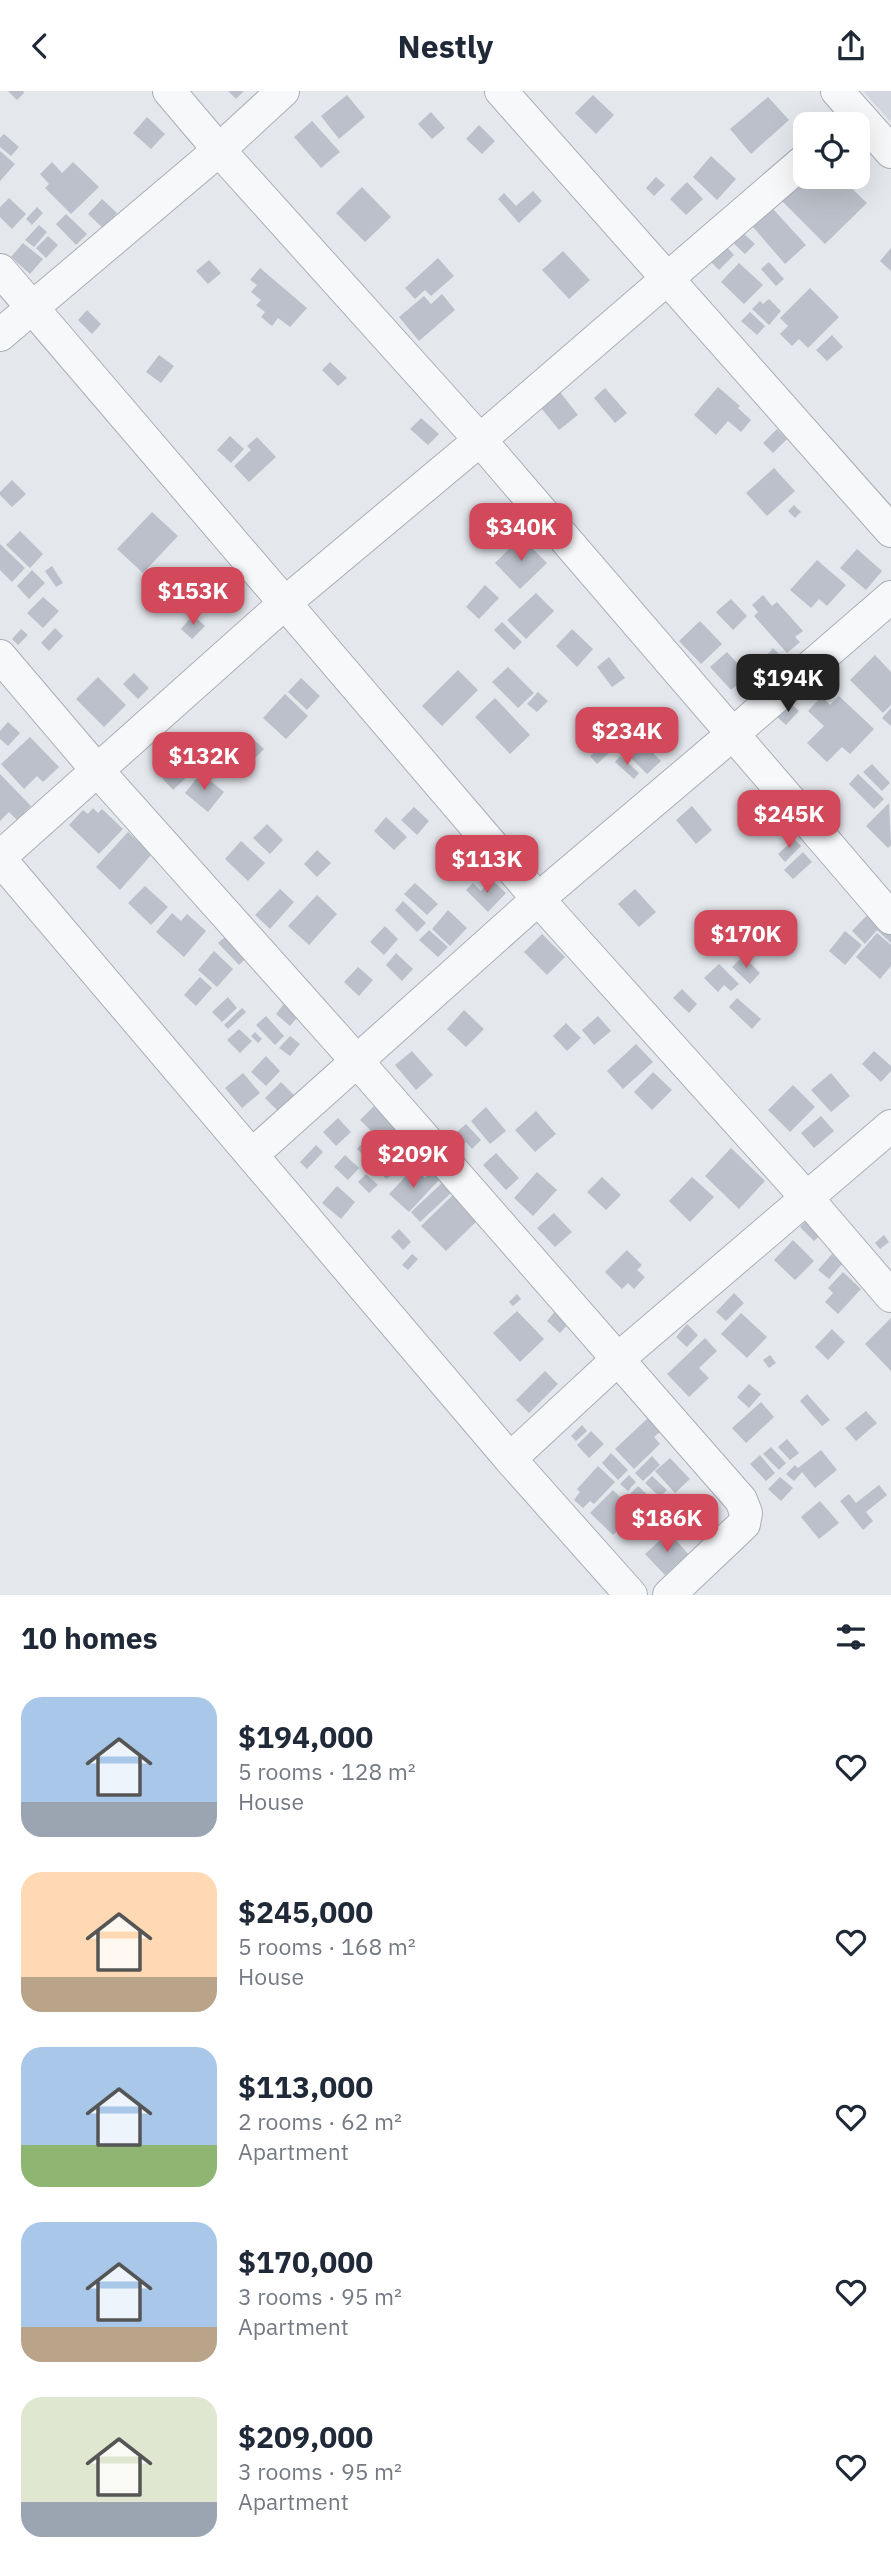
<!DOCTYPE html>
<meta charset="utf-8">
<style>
:root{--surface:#fff;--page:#f2f2f3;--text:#1f2937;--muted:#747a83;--accent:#d1495b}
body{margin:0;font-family:"IBM Plex Sans",sans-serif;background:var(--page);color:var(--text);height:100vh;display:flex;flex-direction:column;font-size:26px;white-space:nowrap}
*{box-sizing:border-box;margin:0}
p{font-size:23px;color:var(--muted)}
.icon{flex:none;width:38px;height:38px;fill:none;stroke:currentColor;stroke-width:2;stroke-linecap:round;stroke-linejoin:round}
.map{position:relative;height:1504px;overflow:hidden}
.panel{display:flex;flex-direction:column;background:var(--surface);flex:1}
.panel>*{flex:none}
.tools{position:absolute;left:793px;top:21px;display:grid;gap:14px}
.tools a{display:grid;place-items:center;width:77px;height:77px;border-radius:14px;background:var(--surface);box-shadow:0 7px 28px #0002;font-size:35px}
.price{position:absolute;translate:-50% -60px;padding:0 16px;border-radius:14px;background:var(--accent);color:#fff;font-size:23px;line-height:46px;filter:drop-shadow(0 2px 4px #0008)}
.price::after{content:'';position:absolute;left:50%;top:42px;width:21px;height:16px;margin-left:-10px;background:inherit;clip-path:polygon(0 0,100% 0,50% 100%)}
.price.current{background:#222;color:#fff}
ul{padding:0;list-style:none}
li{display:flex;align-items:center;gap:21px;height:175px;padding:0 21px}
li span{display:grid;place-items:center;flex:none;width:196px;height:140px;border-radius:21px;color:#555}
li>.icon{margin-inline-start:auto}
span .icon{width:84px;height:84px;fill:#fffc;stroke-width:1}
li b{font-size:30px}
h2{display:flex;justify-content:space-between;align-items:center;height:84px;padding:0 21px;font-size:30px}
header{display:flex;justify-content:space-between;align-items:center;height:91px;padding:0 21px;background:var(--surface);font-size:32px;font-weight:700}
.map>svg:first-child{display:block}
.built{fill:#d2d6de}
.building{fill:#bbc0ca}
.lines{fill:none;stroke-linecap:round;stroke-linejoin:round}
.minor-casing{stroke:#a9aeb7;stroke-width:34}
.minor{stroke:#f7f8fa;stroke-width:32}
</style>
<header><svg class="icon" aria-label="back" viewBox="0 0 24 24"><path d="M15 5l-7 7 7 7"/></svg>Nestly<svg class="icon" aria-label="share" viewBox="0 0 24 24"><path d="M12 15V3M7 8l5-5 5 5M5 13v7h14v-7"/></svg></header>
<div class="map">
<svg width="891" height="1504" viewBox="0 0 891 1504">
<rect width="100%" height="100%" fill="#e4e7ec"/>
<!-- built -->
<path class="built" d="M 863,0 L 891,0 L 891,31 Z"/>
<!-- building -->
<path class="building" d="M 8,0 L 23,0 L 24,2 L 17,9 Z
M 228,0 L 244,0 L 236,8 Z
M 347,4 L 365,26 L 339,48 L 321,25 Z
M 593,4 L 614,24 L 596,43 L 575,22 Z
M 768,6 L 789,29 L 751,63 L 730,38 Z
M 431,21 L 445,37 L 432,48 L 418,33 Z
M 147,26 L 165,43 L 151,58 L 133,42 Z
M 312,30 L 340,61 L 321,77 L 294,46 Z
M 479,34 L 495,50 L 482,63 L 466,48 Z
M 4,43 L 19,56 L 11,65 L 0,56 L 0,47 Z
M 0,60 L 15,73 L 0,90 Z
M 711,65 L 736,88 L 717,109 L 693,86 Z
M 52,71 L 62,82 L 73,71 L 99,96 L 71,123 L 45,97 L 49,93 L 40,83 Z
M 656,86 L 665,94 L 654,105 L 646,97 Z
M 806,86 L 840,86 L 867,112 L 825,153 L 782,110 Z
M 687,91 L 703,108 L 686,124 L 670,108 Z
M 362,96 L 391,126 L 365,151 L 336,122 Z
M 533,100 L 542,110 L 519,132 L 498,108 L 504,102 L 516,115 Z
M 9,107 L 26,123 L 12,138 L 0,126 L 0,116 Z
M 102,108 L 117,122 L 103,137 L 88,123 Z
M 37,116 L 43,122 L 32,134 L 26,128 Z
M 773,118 L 806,154 L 785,173 L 753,136 Z
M 66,123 L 87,143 L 76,154 L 56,133 Z
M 39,134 L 47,141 L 34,156 L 25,149 Z
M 741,140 L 755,153 L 745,163 L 731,150 Z
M 48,145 L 58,154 L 46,167 L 36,157 Z
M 23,152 L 43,168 L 30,183 L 11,166 Z
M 725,154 L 734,164 L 719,179 L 709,169 Z
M 891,157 L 891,180 L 880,170 Z
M 563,160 L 590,189 L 569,208 L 542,179 Z
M 438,167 L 454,185 L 431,205 L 425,199 L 415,208 L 405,197 Z
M 209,169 L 221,182 L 208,193 L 196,180 Z
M 769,171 L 784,188 L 776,195 L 761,178 Z
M 739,172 L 763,194 L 744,213 L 721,191 Z
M 260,177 L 307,217 L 290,236 L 278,227 L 272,235 L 261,226 L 265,221 L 256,214 L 261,209 L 251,201 L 257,194 L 250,189 Z
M 810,197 L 839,226 L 808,257 L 799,248 L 792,255 L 780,243 L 788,235 L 780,227 Z
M 442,203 L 455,219 L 419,250 L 399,226 L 424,205 L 431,213 Z
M 769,208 L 781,220 L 769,234 L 752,218 L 760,210 L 763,213 Z
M 87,219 L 101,233 L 92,243 L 78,229 Z
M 750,221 L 765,235 L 757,244 L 741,230 Z
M 832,244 L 843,256 L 827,270 L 816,259 Z
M 159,264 L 174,275 L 161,292 L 146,281 Z
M 330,271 L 347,287 L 338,295 L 322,279 Z
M 556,296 L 578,324 L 559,339 L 537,312 Z
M 718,296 L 740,315 L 738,317 L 751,329 L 741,341 L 728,330 L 716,344 L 694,324 Z
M 605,297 L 627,322 L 615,332 L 594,307 Z
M 421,327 L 439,343 L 428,354 L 410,338 Z
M 777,338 L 787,348 L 773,362 L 763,352 Z
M 230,345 L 244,358 L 231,372 L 217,359 Z
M 257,346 L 276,366 L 249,391 L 234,375 L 251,359 L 247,355 Z
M 774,377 L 795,400 L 767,425 L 746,402 Z
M 12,389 L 26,403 L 12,416 L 0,404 L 0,401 Z
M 794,414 L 801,421 L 795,427 L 788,420 Z
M 152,421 L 178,445 L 143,482 L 117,458 Z
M 20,440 L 43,463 L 30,477 L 6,454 Z
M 521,446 L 547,472 L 520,498 L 495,472 Z
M 0,453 L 25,477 L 12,491 L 0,479 Z
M 857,458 L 882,480 L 866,499 L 840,477 Z
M 817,469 L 846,494 L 827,515 L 819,508 L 811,517 L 790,499 Z
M 52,475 L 63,492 L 56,496 L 45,480 Z
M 32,479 L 45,492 L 29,508 L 17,495 Z
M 218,479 L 244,503 L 231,517 L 205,493 Z
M 485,494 L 499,507 L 479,528 L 466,516 Z
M 536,502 L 554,520 L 526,548 L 507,529 Z
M 763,504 L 772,515 L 777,511 L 803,540 L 795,546 L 800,551 L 787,562 L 754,525 L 758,521 L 752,514 Z
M 43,506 L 59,520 L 43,537 L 27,522 Z
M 731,508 L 747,525 L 733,539 L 716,521 Z
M 193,524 L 205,535 L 192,548 L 181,538 Z
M 700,530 L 722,553 L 701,573 L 679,550 Z
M 502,531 L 522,551 L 514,559 L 494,539 Z
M 55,537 L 63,545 L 49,560 L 41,552 Z
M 21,538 L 28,544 L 18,554 L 12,548 Z
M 572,538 L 593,558 L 577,576 L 556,555 Z
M 773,557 L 779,563 L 773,570 L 767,564 Z
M 727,561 L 748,584 L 731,599 L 710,576 Z
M 875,564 L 891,581 L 891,614 L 883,622 L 850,589 Z
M 609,566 L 625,587 L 612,596 L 597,576 Z
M 508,576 L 534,602 L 518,617 L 492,591 Z
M 458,579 L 478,599 L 442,635 L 422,615 Z
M 134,582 L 149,597 L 138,608 L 123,593 Z
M 98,586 L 126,614 L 104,636 L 76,608 Z
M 301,587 L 320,605 L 307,619 L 288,601 Z
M 538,601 L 548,610 L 537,621 L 527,613 Z
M 285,603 L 308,625 L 286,648 L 263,627 Z
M 822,605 L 830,614 L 839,605 L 874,638 L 850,663 L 842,656 L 827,671 L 807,652 L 824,635 L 808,620 Z
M 495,607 L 530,644 L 510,663 L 475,626 Z
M 790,612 L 799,620 L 786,634 L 777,626 Z
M 891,617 L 891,635 L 882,627 Z
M 8,631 L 20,642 L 8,655 L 0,648 L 0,640 Z
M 250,645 L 264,658 L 255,667 L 242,655 Z
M 30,646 L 59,676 L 43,691 L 37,685 L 24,698 L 1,673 Z
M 642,651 L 661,670 L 647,683 L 628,664 Z
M 604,654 L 610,661 L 597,673 L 590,665 Z
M 620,665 L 639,682 L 634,688 L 615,671 Z
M 181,668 L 193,680 L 173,699 L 162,687 Z
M 872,673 L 890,692 L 882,700 L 863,681 Z
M 201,682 L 224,701 L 208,721 L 185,702 Z
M 0,683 L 31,715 L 17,729 L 9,721 L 0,730 Z
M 858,683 L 884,708 L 874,718 L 849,693 Z
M 889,712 L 891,754 L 888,757 L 866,735 Z
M 692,715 L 712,739 L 696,753 L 676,729 Z
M 414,716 L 429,730 L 417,744 L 401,729 Z
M 93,717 L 98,722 L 102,718 L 123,738 L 99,763 L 69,734 L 83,719 L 88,723 Z
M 386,726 L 407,746 L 394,759 L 374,740 Z
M 267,733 L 283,749 L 270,763 L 253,747 Z
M 128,741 L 152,763 L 120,799 L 96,776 Z
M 794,748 L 801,755 L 785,771 L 778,763 Z
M 241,750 L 265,772 L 248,790 L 225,768 Z
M 317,759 L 331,772 L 317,786 L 304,773 Z
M 803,761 L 812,771 L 793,788 L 784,779 Z
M 491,788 L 506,802 L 488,821 L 466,799 L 473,792 L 481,800 Z
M 415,792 L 438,813 L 427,824 L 404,803 Z
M 145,795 L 168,816 L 151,834 L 128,812 Z
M 280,798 L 294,811 L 270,838 L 255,824 Z
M 635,798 L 656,821 L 639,836 L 618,813 Z
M 317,804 L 337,823 L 309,854 L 288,835 Z
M 403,810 L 426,832 L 417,841 L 395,819 Z
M 448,819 L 467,837 L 450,855 L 432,838 Z
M 870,821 L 891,840 L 891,852 L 877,839 L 865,853 L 852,840 Z
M 172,822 L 181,830 L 187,823 L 206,840 L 184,866 L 156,841 Z
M 385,835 L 398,848 L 384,864 L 370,851 Z
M 429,839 L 448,856 L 438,866 L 419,849 Z
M 845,840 L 862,854 L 845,874 L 829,860 Z
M 877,842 L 891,854 L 891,875 L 880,888 L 856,866 Z
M 542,843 L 565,866 L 547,884 L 524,861 Z
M 225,846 L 246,867 L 239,874 L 218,852 Z
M 214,860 L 233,878 L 217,896 L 198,879 Z
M 396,862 L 413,878 L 402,890 L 386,874 Z
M 743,865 L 760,882 L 750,893 L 732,876 Z
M 719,873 L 739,893 L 731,900 L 724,894 L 718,901 L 704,887 Z
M 358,876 L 373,889 L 359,905 L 344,891 Z
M 200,886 L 212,897 L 196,915 L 184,904 Z
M 682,898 L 697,913 L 689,922 L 673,907 Z
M 228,906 L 237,917 L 222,931 L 212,921 Z
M 737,907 L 761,928 L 752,938 L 729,916 Z
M 287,909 L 302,921 L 290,935 L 276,923 Z
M 242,917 L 246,921 L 228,938 L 224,934 Z
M 464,919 L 484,938 L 466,956 L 447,938 Z
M 266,925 L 284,945 L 275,954 L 256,934 Z
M 598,925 L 611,940 L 594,954 L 582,939 Z
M 566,932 L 581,947 L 567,960 L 553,945 Z
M 239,938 L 252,950 L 240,962 L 227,949 Z
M 255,941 L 262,948 L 258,952 L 251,945 Z
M 290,945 L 300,953 L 290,965 L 279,957 Z
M 636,953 L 653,971 L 623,998 L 607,980 Z
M 412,960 L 433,984 L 416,999 L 395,974 Z
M 874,960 L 891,975 L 891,980 L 881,991 L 862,973 Z
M 266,965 L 280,980 L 266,995 L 251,981 Z
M 653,981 L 672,999 L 652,1019 L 634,1001 Z
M 243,982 L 260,1002 L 242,1017 L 225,997 Z
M 831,982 L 850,1005 L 831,1021 L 811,999 Z
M 281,991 L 294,1004 L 278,1020 L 265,1007 Z
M 793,994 L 815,1016 L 790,1041 L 768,1019 Z
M 374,1015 L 408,1048 L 394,1062 L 360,1029 Z
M 486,1016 L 506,1040 L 490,1053 L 471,1030 Z
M 536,1020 L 556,1043 L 535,1061 L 515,1039 Z
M 821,1025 L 834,1040 L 814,1057 L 801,1042 Z
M 338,1027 L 351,1041 L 336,1055 L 323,1041 Z
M 466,1033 L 481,1049 L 472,1058 L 466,1051 L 459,1057 L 450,1047 Z
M 368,1046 L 383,1060 L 372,1072 L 357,1058 Z
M 316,1054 L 323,1061 L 307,1078 L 300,1071 Z
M 731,1057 L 765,1090 L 739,1118 L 705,1085 Z
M 496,1062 L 519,1087 L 506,1099 L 483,1074 Z
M 345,1064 L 359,1077 L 348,1089 L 334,1076 Z
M 393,1068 L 401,1077 L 386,1088 L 379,1079 Z
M 419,1081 L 425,1087 L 431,1081 L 440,1088 L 409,1121 L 389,1103 L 408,1083 L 413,1088 Z
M 537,1081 L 557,1099 L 533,1125 L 514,1107 Z
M 366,1083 L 378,1094 L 369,1102 L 358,1091 Z
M 602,1086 L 621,1104 L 606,1119 L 587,1101 Z
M 692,1086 L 714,1106 L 690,1131 L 669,1110 Z
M 442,1092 L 451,1102 L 420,1131 L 411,1121 Z
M 337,1095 L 355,1111 L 341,1128 L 322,1112 Z
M 455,1102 L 480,1127 L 446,1160 L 421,1135 Z
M 554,1122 L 572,1141 L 555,1156 L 537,1137 Z
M 809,1127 L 823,1142 L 814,1150 L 800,1136 Z
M 399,1138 L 411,1151 L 403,1159 L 391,1146 Z
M 884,1144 L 889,1151 L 880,1158 L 875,1152 Z
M 793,1149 L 814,1170 L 795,1189 L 774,1169 Z
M 627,1159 L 642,1174 L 637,1179 L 645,1186 L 634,1198 L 628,1192 L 622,1198 L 605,1181 Z
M 412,1163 L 418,1168 L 408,1179 L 402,1174 Z
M 832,1163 L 842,1173 L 829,1188 L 818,1179 Z
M 843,1181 L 861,1198 L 838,1223 L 825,1211 L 833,1202 L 828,1197 Z
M 734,1202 L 744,1212 L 726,1230 L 716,1221 Z
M 517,1203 L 521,1208 L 513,1215 L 509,1211 Z
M 558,1217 L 571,1230 L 560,1242 L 547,1230 Z
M 517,1220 L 544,1248 L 520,1271 L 493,1242 Z
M 741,1222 L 767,1246 L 747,1267 L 721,1243 Z
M 891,1227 L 891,1280 L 865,1253 Z
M 687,1233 L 698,1244 L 687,1256 L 676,1246 Z
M 832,1238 L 845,1251 L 828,1269 L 815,1256 Z
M 705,1247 L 717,1260 L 699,1277 L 709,1287 L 689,1306 L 667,1283 Z
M 770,1264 L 776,1272 L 769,1277 L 763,1269 Z
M 545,1280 L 558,1293 L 529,1322 L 516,1309 Z
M 749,1293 L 761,1303 L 749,1317 L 737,1306 Z
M 807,1303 L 830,1329 L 822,1335 L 800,1310 Z
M 761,1311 L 774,1326 L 746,1352 L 732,1337 Z
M 866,1320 L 877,1332 L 856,1350 L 845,1337 Z
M 648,1327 L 661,1340 L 654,1346 L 660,1353 L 634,1378 L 615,1358 Z
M 582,1334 L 587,1340 L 576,1350 L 571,1345 Z
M 591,1340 L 604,1353 L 589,1367 L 577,1354 Z
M 787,1348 L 799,1362 L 790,1369 L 778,1356 Z
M 771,1356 L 786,1372 L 779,1379 L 763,1363 Z
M 821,1359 L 837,1379 L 815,1397 L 802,1381 L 794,1390 L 786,1383 L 795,1374 L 798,1377 Z
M 611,1362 L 628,1379 L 618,1389 L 602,1372 Z
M 760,1364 L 775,1382 L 766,1390 L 750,1373 Z
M 652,1365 L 660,1374 L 643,1390 L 635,1382 Z
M 670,1367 L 690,1388 L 675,1402 L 655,1380 Z
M 598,1375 L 615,1391 L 594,1413 L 590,1410 L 583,1417 L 574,1409 L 580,1401 L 577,1398 Z
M 629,1384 L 636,1391 L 628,1400 L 620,1393 Z
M 652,1385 L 667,1399 L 660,1406 L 645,1392 Z
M 780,1386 L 793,1397 L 781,1410 L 768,1398 Z
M 879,1394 L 887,1404 L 866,1421 L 873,1430 L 863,1439 L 840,1410 L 849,1403 L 856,1412 Z
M 638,1395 L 653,1409 L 643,1419 L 628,1405 Z
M 613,1399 L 636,1422 L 613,1444 L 590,1422 Z
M 655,1410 L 663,1420 L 639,1442 L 630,1433 Z
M 820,1410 L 839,1432 L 819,1448 L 801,1426 Z
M 669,1441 L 688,1463 L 665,1484 L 645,1463 Z"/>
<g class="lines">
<!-- minor casing -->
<g class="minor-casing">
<path id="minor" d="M 169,0 L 219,59 L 480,349 L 891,827
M 501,0 L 891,440
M 837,0 L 891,61
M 0,179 L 538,808 L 806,1106 L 891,1205
M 0,244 L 219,59 L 283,0
M 0,565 L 97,679 L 356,969 L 741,1409 L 746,1422 L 744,1433 L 669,1504
M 0,766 L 286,511 L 480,349 L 805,69
M 0,768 L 510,1368 L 631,1504
M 253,1063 L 538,808 L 734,642 L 891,506
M 510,1368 L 618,1268 L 891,1035"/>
</g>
<!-- minor -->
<use href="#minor" class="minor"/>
</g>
</svg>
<div class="tools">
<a><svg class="icon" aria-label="locate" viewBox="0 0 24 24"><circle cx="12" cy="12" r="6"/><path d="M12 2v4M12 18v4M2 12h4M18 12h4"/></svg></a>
</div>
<b class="price" style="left:521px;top:472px">$340K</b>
<b class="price" style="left:193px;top:536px">$153K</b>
<b class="price current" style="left:788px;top:623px">$194K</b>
<b class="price" style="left:627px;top:676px">$234K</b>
<b class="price" style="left:204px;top:701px">$132K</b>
<b class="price" style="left:789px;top:759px">$245K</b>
<b class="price" style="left:487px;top:804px">$113K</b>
<b class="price" style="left:746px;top:879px">$170K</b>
<b class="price" style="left:413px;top:1099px">$209K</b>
<b class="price" style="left:667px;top:1463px">$186K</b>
</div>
<section class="panel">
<h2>10 homes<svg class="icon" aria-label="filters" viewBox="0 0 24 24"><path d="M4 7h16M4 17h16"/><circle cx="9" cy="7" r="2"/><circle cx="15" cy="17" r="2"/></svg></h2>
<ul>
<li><span style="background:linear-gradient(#a9c7e8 75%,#9aa5b1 0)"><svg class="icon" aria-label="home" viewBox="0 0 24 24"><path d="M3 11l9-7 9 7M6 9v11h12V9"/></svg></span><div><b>$194,000</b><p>5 rooms · 128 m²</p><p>House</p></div><svg class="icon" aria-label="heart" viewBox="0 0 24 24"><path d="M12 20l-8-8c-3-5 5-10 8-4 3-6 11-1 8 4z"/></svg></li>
<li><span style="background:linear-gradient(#ffd9b3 75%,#b9a48a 0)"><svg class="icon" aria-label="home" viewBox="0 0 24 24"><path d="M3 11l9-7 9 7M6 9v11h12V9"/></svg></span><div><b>$245,000</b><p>5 rooms · 168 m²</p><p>House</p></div><svg class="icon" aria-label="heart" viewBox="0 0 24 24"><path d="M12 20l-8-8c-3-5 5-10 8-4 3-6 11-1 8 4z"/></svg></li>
<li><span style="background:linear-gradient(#a9c7e8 70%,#8fb573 0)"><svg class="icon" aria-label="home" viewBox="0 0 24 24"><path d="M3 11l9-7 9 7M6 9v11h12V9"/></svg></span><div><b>$113,000</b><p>2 rooms · 62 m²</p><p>Apartment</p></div><svg class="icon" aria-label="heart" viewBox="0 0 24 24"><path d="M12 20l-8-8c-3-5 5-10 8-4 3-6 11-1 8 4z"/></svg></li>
<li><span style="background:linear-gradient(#a9c7e8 75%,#b9a48a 0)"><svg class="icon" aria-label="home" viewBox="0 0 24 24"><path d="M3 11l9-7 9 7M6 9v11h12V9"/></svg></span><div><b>$170,000</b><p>3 rooms · 95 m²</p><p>Apartment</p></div><svg class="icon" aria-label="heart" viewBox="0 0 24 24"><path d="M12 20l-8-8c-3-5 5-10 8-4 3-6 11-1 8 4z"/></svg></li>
<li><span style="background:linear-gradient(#dfe7d0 75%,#9aa5b1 0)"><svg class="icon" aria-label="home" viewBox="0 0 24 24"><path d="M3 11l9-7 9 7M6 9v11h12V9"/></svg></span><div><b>$209,000</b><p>3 rooms · 95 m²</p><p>Apartment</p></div><svg class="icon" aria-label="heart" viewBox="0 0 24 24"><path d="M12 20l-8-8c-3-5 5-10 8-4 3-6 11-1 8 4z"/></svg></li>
</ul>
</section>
